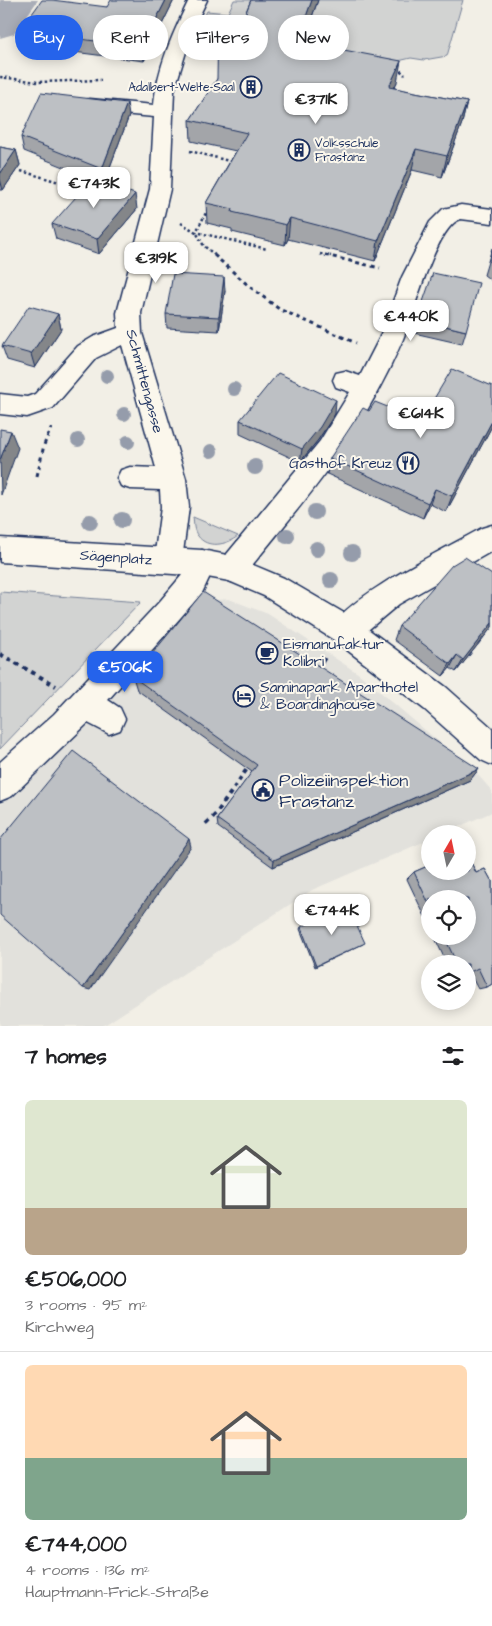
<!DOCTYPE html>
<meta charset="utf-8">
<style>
:root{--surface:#fff;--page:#f6f6f6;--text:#202124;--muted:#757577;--line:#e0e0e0;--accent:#2563eb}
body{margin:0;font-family:"Architects Daughter",sans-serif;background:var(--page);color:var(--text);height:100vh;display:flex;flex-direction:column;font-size:19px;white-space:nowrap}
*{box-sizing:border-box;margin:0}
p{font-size:16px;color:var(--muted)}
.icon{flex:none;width:28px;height:28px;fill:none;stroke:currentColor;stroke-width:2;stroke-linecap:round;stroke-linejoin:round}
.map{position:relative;height:1026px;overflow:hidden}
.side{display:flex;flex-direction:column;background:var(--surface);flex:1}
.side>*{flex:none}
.hud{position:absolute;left:15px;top:15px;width:462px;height:45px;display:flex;gap:10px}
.needle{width:32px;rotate:9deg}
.controls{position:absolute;left:421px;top:825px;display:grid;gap:10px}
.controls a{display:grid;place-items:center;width:55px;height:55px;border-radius:50%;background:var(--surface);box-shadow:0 2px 12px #0003;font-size:25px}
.price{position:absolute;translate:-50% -42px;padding:0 11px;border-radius:10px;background:#fff;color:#222;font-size:16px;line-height:32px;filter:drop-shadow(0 1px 2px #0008)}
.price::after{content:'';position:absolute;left:50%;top:30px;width:15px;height:11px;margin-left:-8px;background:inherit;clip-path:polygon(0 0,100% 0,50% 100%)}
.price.on{background:var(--accent);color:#fff}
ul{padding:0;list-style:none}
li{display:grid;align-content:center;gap:10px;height:265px;padding:0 25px}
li+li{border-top:1px solid var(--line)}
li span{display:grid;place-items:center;height:155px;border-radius:8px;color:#555}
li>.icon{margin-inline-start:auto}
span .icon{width:90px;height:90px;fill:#fffc;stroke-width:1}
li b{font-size:21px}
h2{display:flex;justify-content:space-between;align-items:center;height:60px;padding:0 25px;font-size:21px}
.pill{padding:0 18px;border-radius:22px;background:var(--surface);box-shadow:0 2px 12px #0003;font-size:18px;line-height:45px}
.pill.on{background:var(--accent);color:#fff}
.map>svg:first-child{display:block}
.built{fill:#e2e1dc}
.green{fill:#d2d3d2;stroke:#768198}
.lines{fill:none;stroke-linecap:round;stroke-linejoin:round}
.river{fill:#a9adb7;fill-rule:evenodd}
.minor-casing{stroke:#1b2f5e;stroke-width:3}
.major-casing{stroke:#1b2f5e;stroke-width:3}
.path-far2{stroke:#1b2f5e;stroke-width:2.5;stroke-dasharray:2.5 2.5;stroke-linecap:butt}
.path-far1{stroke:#1b2f5e;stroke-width:3;stroke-dasharray:4 4;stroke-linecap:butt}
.path{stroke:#1b2f5e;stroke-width:4;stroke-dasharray:4.5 4.5;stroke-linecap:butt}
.minor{fill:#fbf7ec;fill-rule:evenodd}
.major{fill:#fbf7ec;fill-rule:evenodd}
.tree{fill:#959cab}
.wall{fill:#a3a5a9;stroke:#1b2f5e}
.shaded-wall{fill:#848689;stroke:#1b2f5e}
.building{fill:#bdc0c4;stroke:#1b2f5e}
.labels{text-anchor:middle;stroke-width:4;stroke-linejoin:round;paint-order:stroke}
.far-poi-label{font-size:12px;fill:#1b2f5e;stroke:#fbf7ec;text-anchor:end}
.street-label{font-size:15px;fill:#1b2f5e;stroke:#fbf7ec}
.poi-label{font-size:15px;fill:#1b2f5e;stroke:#fbf7ec;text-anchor:start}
.near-poi-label{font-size:18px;fill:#1b2f5e;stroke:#fbf7ec;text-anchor:start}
</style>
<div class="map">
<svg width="492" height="1026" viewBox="0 0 492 1026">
<rect width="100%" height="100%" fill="#f2efe6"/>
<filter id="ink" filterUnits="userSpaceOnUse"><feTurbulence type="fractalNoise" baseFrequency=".02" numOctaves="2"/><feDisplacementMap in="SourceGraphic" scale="10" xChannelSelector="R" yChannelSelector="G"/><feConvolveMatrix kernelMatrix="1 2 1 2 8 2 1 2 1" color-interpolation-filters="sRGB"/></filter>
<g filter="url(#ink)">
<!-- built -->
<path class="built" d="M 229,599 L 268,614 L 359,674 L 478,775 L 492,791 L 492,812 L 442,834 L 430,834 L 430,839 L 312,890 L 103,1026 L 2,1026 L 0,1023 L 0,805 L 204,601 Z"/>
<!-- green -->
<path class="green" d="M 234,0 L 463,0 L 447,56 L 424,60 L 411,58 L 394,62 L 296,43 L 297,36 L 200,25 L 207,11 L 228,13 Z
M 193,517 L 238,536 C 227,545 207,549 198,536 C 193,530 194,524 193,517 Z
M 0,592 L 141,602 L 0,749 Z"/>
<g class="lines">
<!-- river -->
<path class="river" d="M 0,0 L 38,0 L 14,34 L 0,38 Z"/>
<!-- minor casing -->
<g class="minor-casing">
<path id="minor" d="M 189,0 L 207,0 L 193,29 L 174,91 L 170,189 L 141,313 L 142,333 L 186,479 L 189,507 L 182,560 L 178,569 L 168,572 L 158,569 L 154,560 L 161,507 L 160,490 L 130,489 L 121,486 L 117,478 L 121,470 L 130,467 L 156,468 L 122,345 L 96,358 L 53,408 L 27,417 L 0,414 L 0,394 L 27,397 L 35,394 L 78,346 L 93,337 L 118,328 L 117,313 L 150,189 L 154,117 L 90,111 L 83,109 L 80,105 L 83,101 L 90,99 L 154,105 C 157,68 173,33 189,0 Z
M 461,205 L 492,209 L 492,223 L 461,219 C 436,225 413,316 403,339 C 386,379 363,420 338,456 C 309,498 274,537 242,578 L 232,582 L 222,578 L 218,569 L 222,560 L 320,441 L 350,392 L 336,387 L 333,380 L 336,373 L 345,371 L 360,376 L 379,339 L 402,277 L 430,222 L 443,209 Z
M 492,525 L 492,551 L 399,604 L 356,640 L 345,644 L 334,640 L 330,630 C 345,597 447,548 482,528 Z
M 202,550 L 212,554 L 216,563 L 202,593 L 108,700 L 120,708 L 125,719 L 120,730 L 109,734 L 88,723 L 12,796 L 0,801 L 0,762 L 54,714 L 161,600 L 182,575 L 192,554 Z"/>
</g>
<!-- major casing -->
<g class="major-casing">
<path id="major" d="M 0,538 L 202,550 L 232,556 L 284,578 L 356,620 L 446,687 L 492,728 L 492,765 L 481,760 L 424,709 L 334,640 L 264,596 L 229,581 L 202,576 L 0,562 Z"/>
</g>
<!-- path-far2 -->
<path class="path-far2" d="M 397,67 L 405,75
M 0,77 L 38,82 L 101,80
M 190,151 L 233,162
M 21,171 L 87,190
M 208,209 L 196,232 L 267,249
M 181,223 L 196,232 L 204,246 L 216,256
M 320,254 L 331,256"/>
<!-- path-far1 -->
<path class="path-far1" d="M 214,255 L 249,286 L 279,309 L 356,343
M 325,255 L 380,268
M 37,476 L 44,445 L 51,428"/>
<!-- path -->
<path class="path" d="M 0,654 L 56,686
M 317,669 L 326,656
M 206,824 L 216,814 L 249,766"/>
<!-- minor -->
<use href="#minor" class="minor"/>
<!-- major -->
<use href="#major" class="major"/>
</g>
<!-- trees -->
<g class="tree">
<circle cx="107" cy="376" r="7"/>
<circle cx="234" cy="389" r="7"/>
<circle cx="124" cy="414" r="7"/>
<circle cx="78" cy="440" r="7"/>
<circle cx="128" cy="442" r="7"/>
<circle cx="211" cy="451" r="7"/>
<circle cx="255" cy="467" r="8"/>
<circle cx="315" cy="512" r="8"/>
<circle cx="122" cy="520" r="8"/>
<circle cx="90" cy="522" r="8"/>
<circle cx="287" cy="536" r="8"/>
<circle cx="317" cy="549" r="8"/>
<circle cx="352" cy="553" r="8"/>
<circle cx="331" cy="580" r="8"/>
</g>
<!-- wall -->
<path class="wall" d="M 174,0 L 144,61 L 66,51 L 25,43 L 21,29 L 107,7 Z
M 251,0 L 318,0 L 303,42 L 397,82 L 394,88 L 467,102 L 462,123 L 442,177 L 412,170 L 375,261 L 288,239 L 285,245 L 232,232 L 232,229 L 207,223 L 206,203 L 236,151 L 191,141 L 190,120 L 217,79 Z
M 129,116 L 104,183 L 24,151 L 21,137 Z
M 0,147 L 16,150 L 20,165 L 3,190 L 0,190 Z
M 137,209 L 99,254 L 56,239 L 52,224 Z
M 492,248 L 492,281 L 484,275 Z
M 225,291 L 219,331 L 167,328 L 166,314 Z
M 58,314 L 61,329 L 35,368 L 7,360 L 2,346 Z
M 417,319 L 466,331 L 462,344 L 414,333 Z
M 429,407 L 492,426 L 446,512 L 430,504 L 423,518 L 327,474 L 330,458 L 369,411 L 400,412 Z
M 335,414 L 318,440 L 300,462 L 240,434 L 240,420 Z
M 492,575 L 492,627 L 456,672 L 450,668 L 443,676 L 394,640 L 399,626 Z
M 133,677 L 479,769 L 470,780 L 273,867 L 218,827 L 217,819 L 252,772 L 137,690 Z
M 468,856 L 476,873 L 485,869 L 491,880 L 492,880 L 492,984 L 487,987 L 478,989 L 469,972 L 468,973 L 468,964 L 447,964 L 434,936 L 468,936 L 468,899 L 430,899 L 430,927 L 407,879 L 414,872 L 430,865 L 430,871 L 468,871 Z
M 301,927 L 363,944 L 315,967 L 300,929 Z"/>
<!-- shaded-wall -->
<path class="shaded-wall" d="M 166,0 L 174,0 L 144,61 L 142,47 Z
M 312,0 L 318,0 L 296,61 L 297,41 Z
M 401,61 L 397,82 L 385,107 L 389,87 Z
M 467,102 L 462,123 L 442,177 L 447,156 Z
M 127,103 L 129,116 L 104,183 L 102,169 Z
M 416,149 L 412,170 L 375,261 L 378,241 Z
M 16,150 L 20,165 L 3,190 L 0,179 L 0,174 Z
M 135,194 L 137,209 L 99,254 L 97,239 Z
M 290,218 L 288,239 L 285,245 L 286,225 Z
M 224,277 L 225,291 L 219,331 L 219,317 Z
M 58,314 L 61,329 L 35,368 L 31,354 Z
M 336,400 L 335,414 L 318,440 L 300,462 L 302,449 Z
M 492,421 L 492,426 L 446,512 L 452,496 Z
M 11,431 L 18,448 L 1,495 L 0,460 Z
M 435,489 L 430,504 L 423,518 L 428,503 Z
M 492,623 L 492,627 L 456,672 L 463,660 Z
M 457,655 L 450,668 L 443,676 L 450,664 Z
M 479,769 L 470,780 L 273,867 L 274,860 Z
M 189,839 L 191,847 L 90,990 L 83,988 Z"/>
<!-- building -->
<path class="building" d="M 42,0 L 52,0 L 107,7 L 111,0 L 166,0 L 142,47 L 64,37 L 21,29 Z
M 251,0 L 312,0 L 297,41 L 401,61 L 389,87 L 467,102 L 447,156 L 416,149 L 378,241 L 290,218 L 286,225 L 232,212 L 233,209 L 206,203 L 247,133 L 190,120 L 217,79 L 218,22 L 242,22 Z
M 41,93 L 127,103 L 102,169 L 21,137 Z
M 0,147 L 16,150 L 0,174 Z
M 91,180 L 135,194 L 97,239 L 52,224 Z
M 492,250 L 492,263 L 489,261 Z
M 433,273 L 479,283 L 466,331 L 417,319 Z
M 173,274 L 224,277 L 219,317 L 166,314 Z
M 29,306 L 58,314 L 31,354 L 2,346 Z
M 452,369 L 492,386 L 492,421 L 452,496 L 435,489 L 428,503 L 330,458 L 363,408 L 369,411 L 375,402 L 400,412 L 409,399 L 429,407 Z
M 278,373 L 336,400 L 320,427 L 302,449 L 240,420 Z
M 0,429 L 11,431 L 0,460 Z
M 465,557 L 492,575 L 492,623 L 463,660 L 457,655 L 450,664 L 399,626 L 452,565 Z
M 203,592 L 479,769 L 274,860 L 217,819 L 257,765 L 133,677 Z
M 73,751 L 189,839 L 83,988 L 0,915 L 0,840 Z
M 468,856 L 476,873 L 485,869 L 491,880 L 492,880 L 492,984 L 487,987 L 478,968 L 468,973 L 468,964 L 457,964 L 444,936 L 468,936 L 468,899 L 430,899 L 430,906 L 414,872 L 430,865 L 430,871 L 468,871 Z
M 348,906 L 365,943 L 316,966 L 301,927 Z"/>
</g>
<!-- icons -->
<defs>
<g id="building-ring" transform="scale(1.125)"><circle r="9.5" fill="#fbf7ec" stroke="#1b2f5e" stroke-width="1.5"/><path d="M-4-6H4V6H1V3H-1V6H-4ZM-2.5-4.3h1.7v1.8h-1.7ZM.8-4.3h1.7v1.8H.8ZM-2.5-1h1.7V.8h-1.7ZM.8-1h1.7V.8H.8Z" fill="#1b2f5e"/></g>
<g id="restaurant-ring" transform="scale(1.125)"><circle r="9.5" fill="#fbf7ec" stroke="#1b2f5e" stroke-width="1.5"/><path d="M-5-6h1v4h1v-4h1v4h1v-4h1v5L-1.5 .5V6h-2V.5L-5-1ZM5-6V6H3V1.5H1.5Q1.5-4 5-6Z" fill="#1b2f5e"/></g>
<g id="cafe-ring" transform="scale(1.125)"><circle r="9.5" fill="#fbf7ec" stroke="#1b2f5e" stroke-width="1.5"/><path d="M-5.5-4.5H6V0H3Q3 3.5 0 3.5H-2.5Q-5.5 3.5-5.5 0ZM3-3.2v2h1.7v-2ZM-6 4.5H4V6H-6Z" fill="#1b2f5e"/></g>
<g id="hotel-ring" transform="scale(1.125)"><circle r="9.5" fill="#fbf7ec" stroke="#1b2f5e" stroke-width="1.5"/><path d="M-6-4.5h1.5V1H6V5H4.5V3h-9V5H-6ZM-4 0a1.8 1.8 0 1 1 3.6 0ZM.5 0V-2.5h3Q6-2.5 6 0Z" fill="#1b2f5e"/></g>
<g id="civic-ring" transform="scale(1.125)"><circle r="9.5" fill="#fbf7ec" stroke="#1b2f5e" stroke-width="1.5"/><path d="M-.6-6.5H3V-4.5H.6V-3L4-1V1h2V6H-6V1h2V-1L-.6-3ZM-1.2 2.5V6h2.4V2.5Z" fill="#1b2f5e"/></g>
</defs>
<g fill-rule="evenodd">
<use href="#building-ring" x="251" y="87"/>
<use href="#building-ring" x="299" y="150"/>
<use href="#restaurant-ring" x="408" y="463"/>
<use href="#cafe-ring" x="267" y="653"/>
<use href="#hotel-ring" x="244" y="696"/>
<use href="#civic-ring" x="263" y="790"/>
</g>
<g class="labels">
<!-- far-poi labels -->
<g class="far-poi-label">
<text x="235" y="91">Adalbert-Welte-Saal</text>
<text x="315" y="147" text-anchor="start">Volksschule<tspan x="315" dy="14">Frastanz</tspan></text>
</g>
<!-- street labels -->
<g class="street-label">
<text transform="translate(145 381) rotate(75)" y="5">Schmittengasse</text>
<text transform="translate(116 557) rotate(4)" y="5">Sägenplatz</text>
</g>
<!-- poi labels -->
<g class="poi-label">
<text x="392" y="468" text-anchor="end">Gasthof Kreuz</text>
<text x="283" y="649">Eismanufaktur<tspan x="283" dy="17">Kolibri</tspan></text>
<text x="260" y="692">Saminapark Aparthotel<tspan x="260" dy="17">&amp; Boardinghouse</tspan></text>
</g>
<!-- near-poi labels -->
<g class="near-poi-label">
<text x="279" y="786">Polizeiinspektion<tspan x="279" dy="21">Frastanz</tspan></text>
</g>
</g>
</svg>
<div class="controls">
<a><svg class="needle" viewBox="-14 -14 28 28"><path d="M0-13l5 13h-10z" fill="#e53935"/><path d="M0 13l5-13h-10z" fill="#757577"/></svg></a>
<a><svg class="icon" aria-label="locate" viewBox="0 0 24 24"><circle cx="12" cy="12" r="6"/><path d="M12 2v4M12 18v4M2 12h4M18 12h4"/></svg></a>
<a><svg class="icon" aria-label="layers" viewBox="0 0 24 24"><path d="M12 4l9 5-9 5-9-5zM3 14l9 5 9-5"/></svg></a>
</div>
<b class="price" style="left:316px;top:125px">€371K</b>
<b class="price" style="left:94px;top:209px">€743K</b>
<b class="price" style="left:156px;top:284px">€319K</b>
<b class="price" style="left:411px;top:342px">€440K</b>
<b class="price" style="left:421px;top:439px">€614K</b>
<b class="price on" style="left:125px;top:693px">€506K</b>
<b class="price" style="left:332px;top:936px">€744K</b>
<div class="hud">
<a class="pill on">Buy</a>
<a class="pill">Rent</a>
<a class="pill">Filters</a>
<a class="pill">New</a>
</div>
</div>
<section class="side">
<h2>7 homes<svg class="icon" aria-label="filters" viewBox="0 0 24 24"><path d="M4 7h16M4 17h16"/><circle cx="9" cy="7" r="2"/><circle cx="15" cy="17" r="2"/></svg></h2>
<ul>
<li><span style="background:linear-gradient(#dfe7d0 70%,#b9a48a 0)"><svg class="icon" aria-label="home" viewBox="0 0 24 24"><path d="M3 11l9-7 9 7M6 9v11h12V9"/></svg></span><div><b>€506,000</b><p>3 rooms · 95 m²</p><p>Kirchweg</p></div></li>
<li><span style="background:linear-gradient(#ffd9b3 60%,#7fa58c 0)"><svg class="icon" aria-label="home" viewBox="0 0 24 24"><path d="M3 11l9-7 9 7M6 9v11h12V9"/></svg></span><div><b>€744,000</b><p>4 rooms · 136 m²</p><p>Hauptmann-Frick-Straße</p></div></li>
</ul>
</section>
